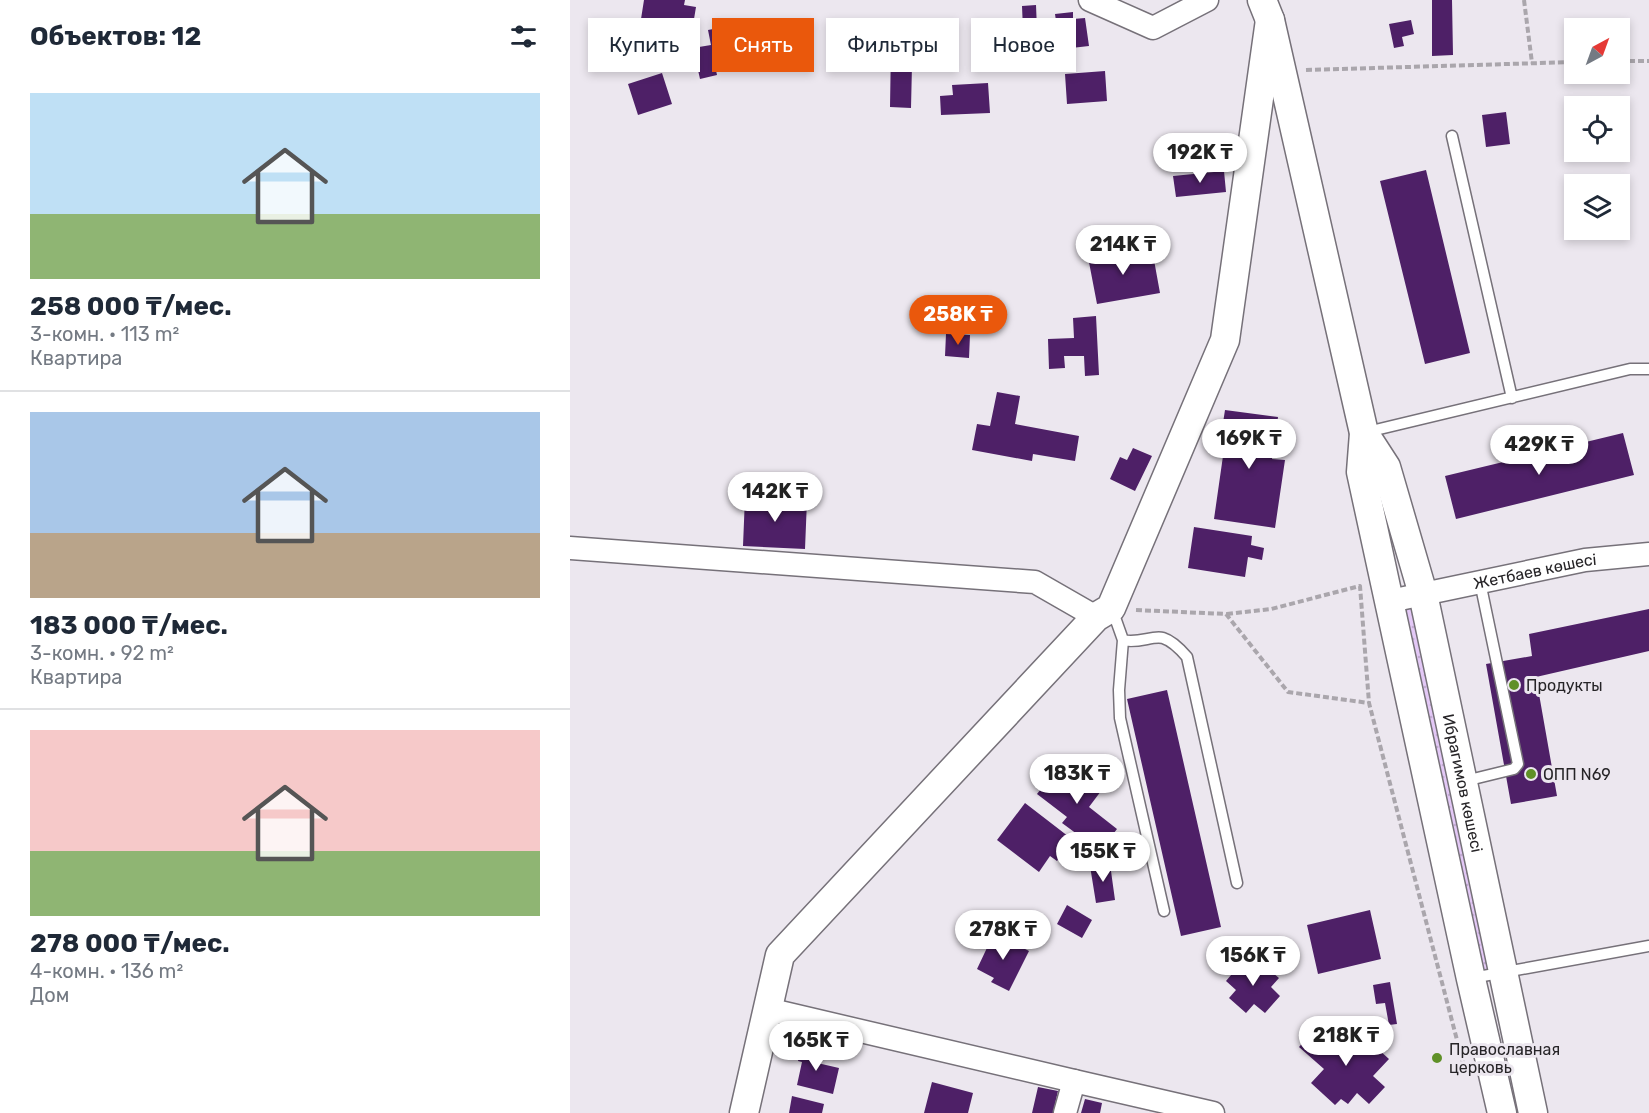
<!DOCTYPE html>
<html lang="ru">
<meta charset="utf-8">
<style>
:root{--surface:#fff;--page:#f6f6f7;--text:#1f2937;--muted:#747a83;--line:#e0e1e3;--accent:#ea580c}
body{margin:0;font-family:Rubik,sans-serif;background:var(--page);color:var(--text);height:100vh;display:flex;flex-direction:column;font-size:22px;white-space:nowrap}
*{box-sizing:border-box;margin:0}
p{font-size:20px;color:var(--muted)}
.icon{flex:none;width:33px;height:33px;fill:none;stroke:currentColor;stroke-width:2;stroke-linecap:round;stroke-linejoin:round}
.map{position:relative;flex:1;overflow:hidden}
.panel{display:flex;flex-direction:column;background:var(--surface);width:570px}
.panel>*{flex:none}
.top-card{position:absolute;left:18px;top:18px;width:570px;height:54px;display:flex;gap:12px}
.needle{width:39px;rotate:41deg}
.buttons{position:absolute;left:994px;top:18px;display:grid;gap:12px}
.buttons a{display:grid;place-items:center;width:66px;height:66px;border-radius:0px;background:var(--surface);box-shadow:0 3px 9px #0003;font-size:30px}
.price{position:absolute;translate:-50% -51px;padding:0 14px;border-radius:21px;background:#fff;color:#222;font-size:20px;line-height:39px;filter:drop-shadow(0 2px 3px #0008)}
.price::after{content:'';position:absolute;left:50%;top:36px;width:18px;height:14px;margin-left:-9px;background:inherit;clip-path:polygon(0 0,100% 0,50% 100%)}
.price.on{background:var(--accent);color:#fff}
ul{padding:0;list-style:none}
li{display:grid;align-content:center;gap:12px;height:318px;padding:0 30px}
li+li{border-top:2px solid var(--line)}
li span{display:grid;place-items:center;height:186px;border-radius:0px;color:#555}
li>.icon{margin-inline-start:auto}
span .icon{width:108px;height:108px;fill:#fffc;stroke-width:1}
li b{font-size:26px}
h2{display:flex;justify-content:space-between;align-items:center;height:72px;padding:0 30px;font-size:26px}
.tag{padding:0 21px;border-radius:0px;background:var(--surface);box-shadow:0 3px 9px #0003;font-size:21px;line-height:54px}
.tag.on{background:var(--accent);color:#fff}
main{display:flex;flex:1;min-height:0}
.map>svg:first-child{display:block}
.grass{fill:url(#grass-dots)}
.building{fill:#4e2067}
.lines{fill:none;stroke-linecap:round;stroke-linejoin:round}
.service-casing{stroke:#767179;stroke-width:13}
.minor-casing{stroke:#767179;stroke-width:25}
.tertiary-casing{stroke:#767179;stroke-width:31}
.path{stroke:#aaa6ac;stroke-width:4;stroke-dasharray:6 3;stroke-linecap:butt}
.service{stroke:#fff;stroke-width:10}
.minor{stroke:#fff;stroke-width:22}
.tertiary{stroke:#fff;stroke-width:28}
.poi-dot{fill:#5f9027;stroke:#ece7ef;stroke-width:2}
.labels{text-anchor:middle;stroke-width:6;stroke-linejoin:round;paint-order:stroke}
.street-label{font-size:16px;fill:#262427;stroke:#ece7ef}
.poi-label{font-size:16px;fill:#262427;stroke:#ece7ef;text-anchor:start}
</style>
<main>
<section class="panel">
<h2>Объектов: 12<svg class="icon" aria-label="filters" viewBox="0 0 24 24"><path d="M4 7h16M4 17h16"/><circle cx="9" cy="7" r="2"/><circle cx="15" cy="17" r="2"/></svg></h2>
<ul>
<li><span style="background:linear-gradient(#bfe0f5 65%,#8fb573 0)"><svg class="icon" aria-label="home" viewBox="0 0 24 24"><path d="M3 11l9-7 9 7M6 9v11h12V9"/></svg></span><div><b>258 000 ₸/мес.</b><p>3-комн. · 113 m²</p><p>Квартира</p></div></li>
<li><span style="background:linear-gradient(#a9c7e8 65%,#b9a48a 0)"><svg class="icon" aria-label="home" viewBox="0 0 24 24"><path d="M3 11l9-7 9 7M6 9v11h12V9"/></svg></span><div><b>183 000 ₸/мес.</b><p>3-комн. · 92 m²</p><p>Квартира</p></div></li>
<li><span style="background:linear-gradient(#f6c9c9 65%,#8fb573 0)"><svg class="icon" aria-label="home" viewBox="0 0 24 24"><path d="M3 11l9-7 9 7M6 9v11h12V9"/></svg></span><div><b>278 000 ₸/мес.</b><p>4-комн. · 136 m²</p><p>Дом</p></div></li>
</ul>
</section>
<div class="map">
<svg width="1079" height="1113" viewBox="0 0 1079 1113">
<defs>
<pattern id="grass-dots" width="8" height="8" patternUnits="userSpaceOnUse" patternTransform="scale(1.5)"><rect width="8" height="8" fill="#e3c8f6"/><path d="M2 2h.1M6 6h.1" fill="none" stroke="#c3acd3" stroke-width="1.8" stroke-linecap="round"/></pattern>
</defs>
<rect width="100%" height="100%" fill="#ece7ef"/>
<!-- grass -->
<path class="grass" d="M 850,597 L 930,971 L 904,976 L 824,603 Z"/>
<!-- building -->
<path class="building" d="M 74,0 L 115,0 L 114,5 L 126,7 L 123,25 L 71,19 Z
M 862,0 L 882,0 L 883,55 L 862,56 Z
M 466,5 L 468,54 L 454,54 L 452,6 Z
M 503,12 L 503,19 L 515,18 L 519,46 L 475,51 L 472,23 L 486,21 L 485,14 Z
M 200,18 L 205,43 L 143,56 L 147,75 L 130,79 L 123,48 L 141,45 L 138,30 Z
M 841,20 L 844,34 L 832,37 L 834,46 L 824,48 L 819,24 Z
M 324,21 L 343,22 L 341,108 L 320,107 L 321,45 L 324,45 Z
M 535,71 L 537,101 L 497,104 L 495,74 Z
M 92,73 L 102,104 L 68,115 L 58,84 Z
M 418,83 L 420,113 L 371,115 L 370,96 L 383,95 L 382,85 Z
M 936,112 L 940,144 L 916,147 L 912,115 Z
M 856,170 L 900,353 L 855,364 L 810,181 Z
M 654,171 L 656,192 L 606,197 L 603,176 Z
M 571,247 L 573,261 L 584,260 L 590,293 L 527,304 L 518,257 Z
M 526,316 L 529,375 L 515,376 L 514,356 L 494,356 L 495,368 L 479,369 L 478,339 L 504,338 L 503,318 Z
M 376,334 L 400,335 L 399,358 L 375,356 Z
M 427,392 L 450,396 L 445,424 L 509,436 L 505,461 L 463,454 L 462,461 L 402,450 L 407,424 L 420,426 Z
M 655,410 L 708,417 L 702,459 L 715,460 L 705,528 L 644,519 L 653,456 L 648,455 Z
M 1053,433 L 1064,475 L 886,519 L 875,476 Z
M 563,448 L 582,456 L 565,491 L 540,479 L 550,457 L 557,460 Z
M 175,497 L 237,500 L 235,549 L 173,546 Z
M 624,527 L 682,536 L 681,545 L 694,548 L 692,560 L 678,557 L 675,577 L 618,568 Z
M 1079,609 L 1079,651 L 966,677 L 987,796 L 941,804 L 916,664 L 962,656 L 959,634 Z
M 597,690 L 651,927 L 611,936 L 557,699 Z
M 493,761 L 531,791 L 519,807 L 547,829 L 530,851 L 492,823 L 497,817 L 467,794 Z
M 455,803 L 503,840 L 487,861 L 480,856 L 469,872 L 427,840 Z
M 540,864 L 545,900 L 526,903 L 520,866 Z
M 497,905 L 522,920 L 512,938 L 487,924 Z
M 800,910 L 811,959 L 748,974 L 737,925 Z
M 424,933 L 459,951 L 439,991 L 421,982 L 424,978 L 407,969 Z
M 672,962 L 682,970 L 690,962 L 709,978 L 701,987 L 710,996 L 695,1013 L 684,1004 L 676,1013 L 659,998 L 666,990 L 656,981 Z
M 820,982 L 827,1024 L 819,1025 L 815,1003 L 806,1004 L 803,985 Z
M 748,1026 L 771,1048 L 787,1030 L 819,1059 L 803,1076 L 815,1087 L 799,1104 L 787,1093 L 778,1104 L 771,1099 L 765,1105 L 741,1083 L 754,1069 L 729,1047 Z
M 232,1043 L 246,1046 L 243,1062 L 269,1068 L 263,1094 L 227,1085 L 232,1062 L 228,1061 Z
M 362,1082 L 403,1093 L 398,1113 L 354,1113 Z
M 468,1087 L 488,1091 L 483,1113 L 462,1113 Z
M 222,1096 L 254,1104 L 252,1113 L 219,1113 Z
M 515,1099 L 532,1103 L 530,1113 L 511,1113 Z"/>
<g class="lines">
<!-- service casing -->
<g class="service-casing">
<path id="service" d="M 882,136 L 942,398
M 797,432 L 1060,369 L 1079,369
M 542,609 L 553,640 C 568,644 583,635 593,638 C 603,641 611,650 617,657 L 667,883
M 553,640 L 549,690 L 550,718 L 594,911
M 895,781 L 944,769 L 948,764 L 910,582
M 902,978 L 1079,946"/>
</g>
<!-- minor casing -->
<g class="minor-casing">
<g id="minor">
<path d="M 520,0 L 583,28 L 637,0"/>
<path d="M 0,548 L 465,582 L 526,617"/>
<path id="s1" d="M 820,601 L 1015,560 L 1079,554"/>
<path d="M 197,1009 L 504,1081"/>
<path d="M 495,1113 L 504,1081 L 643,1113"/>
</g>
</g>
<!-- tertiary casing -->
<g class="tertiary-casing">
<g id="tertiary">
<path d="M 692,0 L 700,20 L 794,433 L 791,472 L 901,979 L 932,1113"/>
<path id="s2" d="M 794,433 L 816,467 L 853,594 L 963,1113"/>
<path d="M 174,1113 L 210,955 L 526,617 L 541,608 L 655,340 L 700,20"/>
</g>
</g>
<!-- path -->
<path class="path" d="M 954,0 L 962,63
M 1050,61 L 1079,61
M 736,70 L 1005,62
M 566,610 L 656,614 L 718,692 L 799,703 L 893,1063
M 657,614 L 701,609 L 790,586 L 799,703"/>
<!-- service -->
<use href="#service" class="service"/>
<!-- minor -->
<use href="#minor" class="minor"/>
<!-- tertiary -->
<use href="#tertiary" class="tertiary"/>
</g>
<!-- markers -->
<g class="poi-dot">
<circle cx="944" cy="685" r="6"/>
<circle cx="961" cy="774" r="6"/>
<circle cx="867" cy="1058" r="6"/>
</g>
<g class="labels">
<!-- street labels -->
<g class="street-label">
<text dy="6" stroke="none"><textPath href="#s1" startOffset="148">Жетбаев көшесі</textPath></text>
<text dy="6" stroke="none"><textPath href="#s2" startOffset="366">Ибрагимов көшесі</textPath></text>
</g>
<!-- poi labels -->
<g class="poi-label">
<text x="956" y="691">Продукты</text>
<text x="973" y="780">ОПП N69</text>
<text x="879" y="1055">Православная<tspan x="879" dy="18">церковь</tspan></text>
</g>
</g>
</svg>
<div class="buttons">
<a><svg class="needle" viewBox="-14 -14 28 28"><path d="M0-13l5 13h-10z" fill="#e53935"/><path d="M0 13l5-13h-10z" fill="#747a83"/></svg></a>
<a><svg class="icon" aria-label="locate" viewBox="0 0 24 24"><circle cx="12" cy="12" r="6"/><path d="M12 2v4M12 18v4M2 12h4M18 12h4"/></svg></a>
<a><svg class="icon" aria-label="layers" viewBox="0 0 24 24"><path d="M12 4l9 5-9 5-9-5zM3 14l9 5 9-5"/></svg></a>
</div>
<b class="price" style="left:630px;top:184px">192K ₸</b>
<b class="price" style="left:553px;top:276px">214K ₸</b>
<b class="price on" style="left:388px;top:346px">258K ₸</b>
<b class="price" style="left:679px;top:470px">169K ₸</b>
<b class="price" style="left:969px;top:476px">429K ₸</b>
<b class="price" style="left:205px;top:523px">142K ₸</b>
<b class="price" style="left:507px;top:805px">183K ₸</b>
<b class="price" style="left:533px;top:883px">155K ₸</b>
<b class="price" style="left:433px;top:961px">278K ₸</b>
<b class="price" style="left:683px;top:987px">156K ₸</b>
<b class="price" style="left:776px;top:1067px">218K ₸</b>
<b class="price" style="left:246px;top:1072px">165K ₸</b>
<div class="top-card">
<a class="tag">Купить</a>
<a class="tag on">Снять</a>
<a class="tag">Фильтры</a>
<a class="tag">Новое</a>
</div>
</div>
</main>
